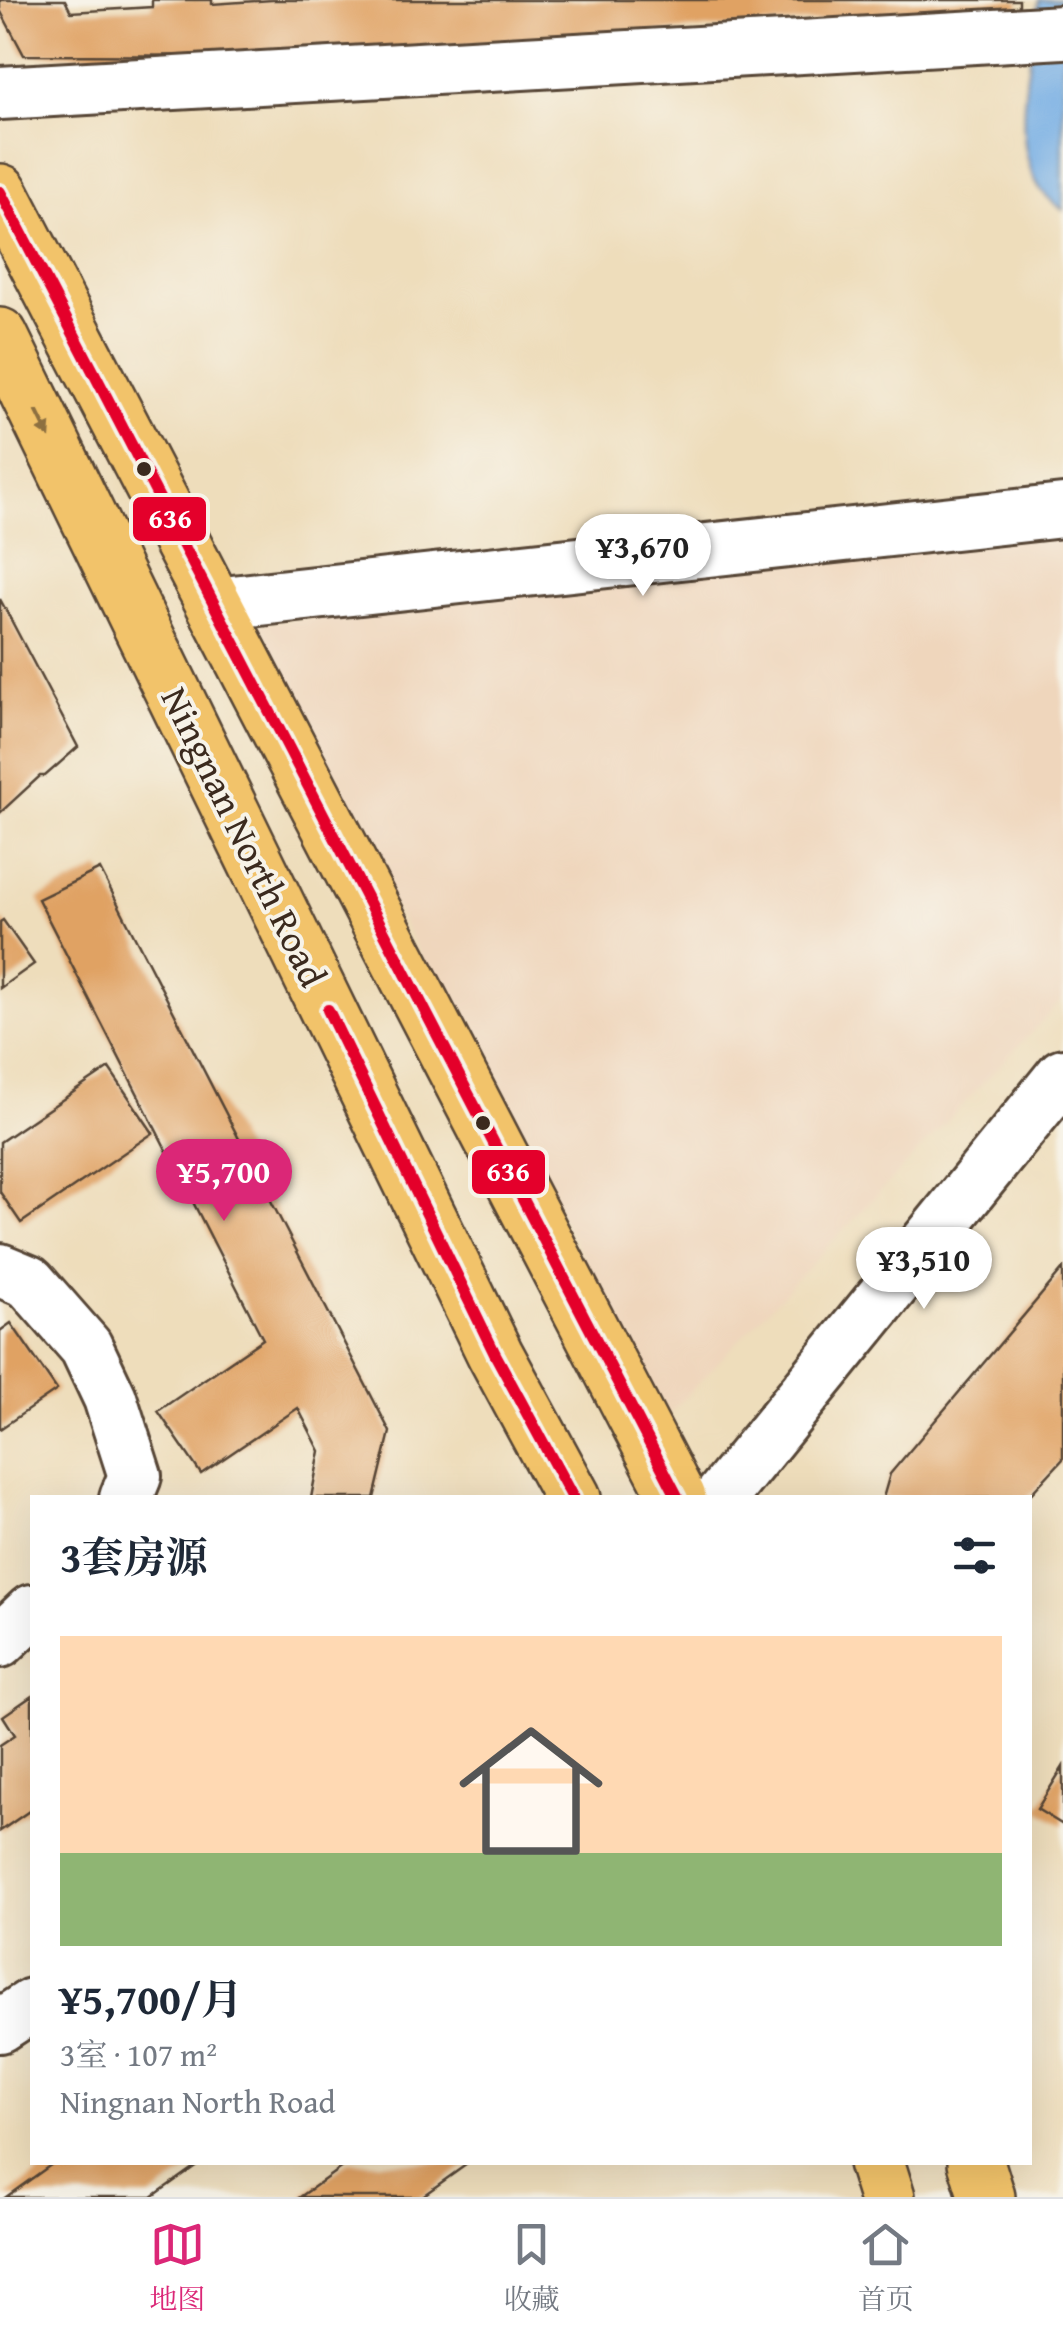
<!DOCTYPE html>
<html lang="zh">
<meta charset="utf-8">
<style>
:root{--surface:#fff;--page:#f6f6f7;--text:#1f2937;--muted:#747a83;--line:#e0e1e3;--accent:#db2777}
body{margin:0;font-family:"Gentium Book Plus","Noto Serif SC",serif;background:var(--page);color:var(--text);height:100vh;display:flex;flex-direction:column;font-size:38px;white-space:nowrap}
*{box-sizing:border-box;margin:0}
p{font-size:32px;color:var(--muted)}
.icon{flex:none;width:55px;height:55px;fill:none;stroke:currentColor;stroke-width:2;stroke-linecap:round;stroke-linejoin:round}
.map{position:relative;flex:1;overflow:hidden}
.drawer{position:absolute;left:30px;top:1495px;width:1002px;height:670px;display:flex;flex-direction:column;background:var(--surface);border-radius:0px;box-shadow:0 10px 40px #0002}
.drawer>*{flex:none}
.price{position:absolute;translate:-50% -85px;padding:0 22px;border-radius:35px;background:#fff;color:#222;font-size:32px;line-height:65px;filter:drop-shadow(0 2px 5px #0008)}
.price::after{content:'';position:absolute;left:50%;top:60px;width:30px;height:22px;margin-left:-15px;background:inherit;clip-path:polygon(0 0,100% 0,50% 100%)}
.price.active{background:var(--accent);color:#fff}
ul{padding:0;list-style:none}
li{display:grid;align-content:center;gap:20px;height:530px;padding:0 30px}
li span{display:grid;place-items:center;height:310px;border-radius:0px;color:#555}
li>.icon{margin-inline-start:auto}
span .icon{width:180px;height:180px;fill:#fffc;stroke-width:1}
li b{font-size:42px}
h2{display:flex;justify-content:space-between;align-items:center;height:120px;padding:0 30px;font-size:42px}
.tab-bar{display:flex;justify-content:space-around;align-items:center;height:140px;border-top:2px solid var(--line);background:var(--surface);font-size:28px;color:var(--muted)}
.tab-bar a{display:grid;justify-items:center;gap:5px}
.tab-bar .active{color:var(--accent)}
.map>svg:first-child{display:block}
.built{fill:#efd6bc}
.water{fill:#75ade4;stroke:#586c81;stroke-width:2.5}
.building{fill:#e0a264}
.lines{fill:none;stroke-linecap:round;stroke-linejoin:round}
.minor-casing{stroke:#564536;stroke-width:58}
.major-casing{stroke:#564536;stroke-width:60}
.minor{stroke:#fff;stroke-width:52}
.major{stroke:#f2c36a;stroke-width:55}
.bus-1-casing{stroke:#f7f3e8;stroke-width:20}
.bus-1{stroke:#e4002b;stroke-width:12}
.oneway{fill:#8d6f40}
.bus-dot{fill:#3b2a1e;stroke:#f7f3e8;stroke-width:4}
.labels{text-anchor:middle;stroke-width:8;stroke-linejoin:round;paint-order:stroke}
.street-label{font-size:38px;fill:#3b2a1e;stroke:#f7f3e8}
.line-badge{stroke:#f7f3e8;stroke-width:4}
.badge-label{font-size:28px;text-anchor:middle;font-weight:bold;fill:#fff}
</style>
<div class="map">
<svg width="1063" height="2197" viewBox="0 0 1063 2197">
<rect width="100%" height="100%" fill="#f7f3e8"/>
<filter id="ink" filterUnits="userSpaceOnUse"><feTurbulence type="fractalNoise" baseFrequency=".01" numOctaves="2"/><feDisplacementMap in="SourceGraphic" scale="20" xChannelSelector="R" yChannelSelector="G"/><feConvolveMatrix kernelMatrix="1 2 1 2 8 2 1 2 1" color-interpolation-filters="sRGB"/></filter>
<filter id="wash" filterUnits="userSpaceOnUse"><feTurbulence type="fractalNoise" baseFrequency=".0048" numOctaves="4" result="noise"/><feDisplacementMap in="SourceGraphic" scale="40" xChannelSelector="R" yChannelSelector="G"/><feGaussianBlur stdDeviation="2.25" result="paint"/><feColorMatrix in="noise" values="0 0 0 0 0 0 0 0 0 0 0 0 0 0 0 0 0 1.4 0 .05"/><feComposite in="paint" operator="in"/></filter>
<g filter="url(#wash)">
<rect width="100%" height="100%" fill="#edb"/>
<!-- built -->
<path class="built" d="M 1063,526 L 1063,999 L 668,1415 L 243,626 Z"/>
<!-- water -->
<path class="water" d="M 1039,0 L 1063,0 L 1063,210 C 1055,203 1045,197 1040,188 C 1008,141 1031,53 1039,0 Z"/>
<g id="blocks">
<!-- building -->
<path class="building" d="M 0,0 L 65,0 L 71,12 L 152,7 L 152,0 L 212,0 L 212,4 L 272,0 L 1019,0 L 1019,8 L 298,56 L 24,55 L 0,10 Z
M 0,599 L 78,747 L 45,776 L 40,776 L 0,813 Z
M 100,869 L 390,1432 L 374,1498 L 311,1498 L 320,1451 L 298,1408 L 201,1474 L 158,1411 L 263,1339 L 38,899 Z
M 3,920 L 34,964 L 0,988 L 0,922 Z
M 109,1068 L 153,1133 L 21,1223 L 0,1192 L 0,1142 Z
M 1063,1269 L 1063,1459 L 1027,1498 L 883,1498 L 890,1474 Z
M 11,1323 L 57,1390 L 0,1429 L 0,1331 Z
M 32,1696 L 32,1809 L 0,1831 L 0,1745 L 15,1735 L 3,1716 Z
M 1063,1767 L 1063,1825 L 1037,1809 Z
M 55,2162 L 201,2162 L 152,2197 L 6,2197 Z
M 349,2162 L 470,2162 L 421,2197 L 300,2197 Z"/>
</g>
</g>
<g filter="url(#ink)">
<use href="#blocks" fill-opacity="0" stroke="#564536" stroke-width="2.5"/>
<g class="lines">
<!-- minor casing -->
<g class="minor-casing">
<path id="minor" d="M 0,93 L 1063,32
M 214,604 L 1063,511
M 0,1270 L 29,1282 L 86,1347 L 110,1398 L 135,1476 L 126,1498
M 720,1498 L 1063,1075
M 0,1641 L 32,1611
M 0,2026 L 32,2005"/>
</g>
<!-- major casing -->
<g class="major-casing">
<path id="major" d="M 0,192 L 678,1498
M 0,336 L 495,1354 L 573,1498
M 876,2162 L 887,2197
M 976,2162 L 987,2197"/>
</g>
<!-- minor -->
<use href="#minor" class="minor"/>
<!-- major -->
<use href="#major" class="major"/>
<!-- bus-1 casing -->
<g class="bus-1-casing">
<path id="bus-1" d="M 0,192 L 678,1498
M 328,1010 L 495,1354 L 573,1498"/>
</g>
<!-- bus-1 -->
<use href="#bus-1" class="bus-1"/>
</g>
<!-- one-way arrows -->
<defs><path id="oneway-solid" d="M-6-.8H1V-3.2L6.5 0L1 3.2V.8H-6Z" transform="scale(2.5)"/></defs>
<use class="oneway" href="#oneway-solid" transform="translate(43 424) rotate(64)"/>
</g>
<!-- markers -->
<g class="bus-dot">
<circle cx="144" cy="469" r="9"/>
<circle cx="483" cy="1123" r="9"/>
</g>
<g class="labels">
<!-- street labels -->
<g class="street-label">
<text transform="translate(244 837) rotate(64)" y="13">Ningnan North Road</text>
</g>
</g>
<g class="line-badge">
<rect x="131" y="495" width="77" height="48" rx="10" fill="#e4002b"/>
<rect x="470" y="1148" width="77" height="48" rx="10" fill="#e4002b"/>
</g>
<g class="badge-label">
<text x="170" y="528">636</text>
<text x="508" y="1181">636</text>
</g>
</svg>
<b class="price" style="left:643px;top:599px">¥3,670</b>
<b class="price active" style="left:224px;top:1224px">¥5,700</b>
<b class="price" style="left:924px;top:1312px">¥3,510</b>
<section class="drawer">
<h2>3套房源<svg class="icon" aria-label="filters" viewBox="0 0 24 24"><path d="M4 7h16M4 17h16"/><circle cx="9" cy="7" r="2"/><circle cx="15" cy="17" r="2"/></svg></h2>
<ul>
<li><span style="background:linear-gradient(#ffd9b3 70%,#8fb573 0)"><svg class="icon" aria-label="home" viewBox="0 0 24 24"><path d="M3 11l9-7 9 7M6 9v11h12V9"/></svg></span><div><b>¥5,700/月</b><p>3室 · 107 m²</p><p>Ningnan North Road</p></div></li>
</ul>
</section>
</div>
<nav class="tab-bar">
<a class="active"><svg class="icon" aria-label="map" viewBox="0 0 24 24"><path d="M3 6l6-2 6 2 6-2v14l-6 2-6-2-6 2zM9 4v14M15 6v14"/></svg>地图</a>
<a><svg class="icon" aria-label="saved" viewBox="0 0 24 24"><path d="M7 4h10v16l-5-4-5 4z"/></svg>收藏</a>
<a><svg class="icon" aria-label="home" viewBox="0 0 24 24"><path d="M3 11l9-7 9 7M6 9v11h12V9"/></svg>首页</a>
</nav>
